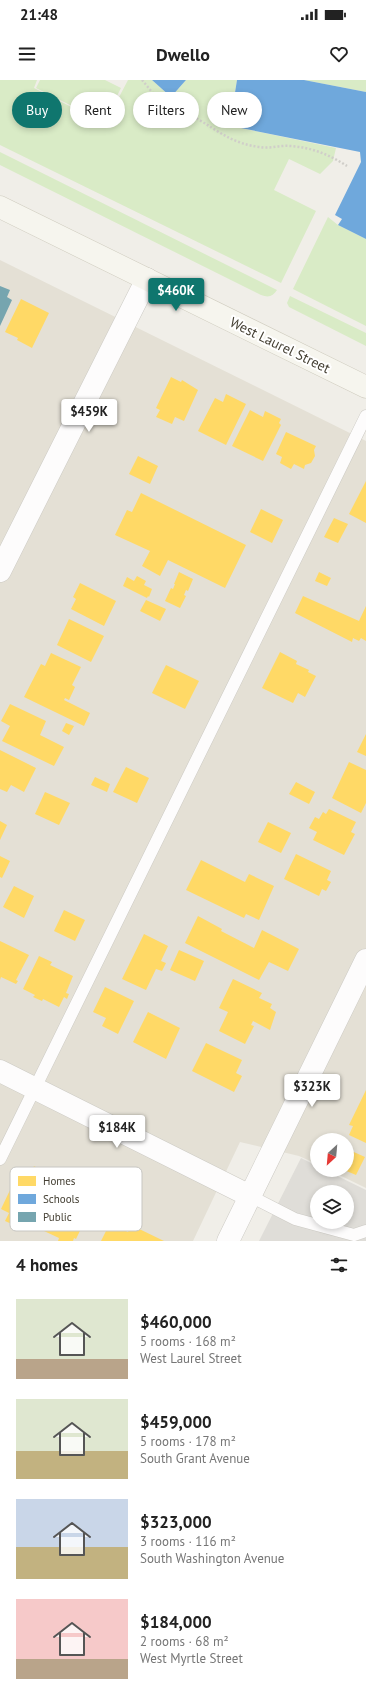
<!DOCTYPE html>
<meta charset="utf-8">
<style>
:root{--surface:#fff;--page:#f2f2f2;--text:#222;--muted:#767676;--accent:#0f766e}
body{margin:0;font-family:"PT Sans",sans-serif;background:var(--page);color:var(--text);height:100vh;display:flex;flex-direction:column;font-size:15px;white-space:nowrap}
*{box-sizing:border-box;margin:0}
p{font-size:13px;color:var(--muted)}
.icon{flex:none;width:22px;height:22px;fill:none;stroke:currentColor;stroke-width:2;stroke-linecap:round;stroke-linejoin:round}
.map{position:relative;height:1161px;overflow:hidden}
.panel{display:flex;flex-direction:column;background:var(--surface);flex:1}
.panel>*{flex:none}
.hud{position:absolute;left:12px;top:12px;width:342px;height:36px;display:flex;gap:8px}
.needle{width:26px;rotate:206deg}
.controls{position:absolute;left:310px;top:1053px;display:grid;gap:8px}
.controls a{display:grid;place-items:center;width:44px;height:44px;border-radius:50%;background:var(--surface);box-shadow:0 2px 6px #0003;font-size:20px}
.price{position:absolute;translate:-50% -34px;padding:0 9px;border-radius:4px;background:#fff;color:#222;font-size:13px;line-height:26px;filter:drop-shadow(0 1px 2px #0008)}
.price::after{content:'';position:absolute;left:50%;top:24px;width:12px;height:9px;margin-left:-6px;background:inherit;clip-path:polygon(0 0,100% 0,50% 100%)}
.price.active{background:var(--accent);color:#fff}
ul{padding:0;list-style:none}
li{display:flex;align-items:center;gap:12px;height:100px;padding:0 16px}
li span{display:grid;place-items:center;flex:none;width:112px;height:80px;border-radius:0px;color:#555}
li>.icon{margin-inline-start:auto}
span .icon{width:48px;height:48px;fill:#fffc;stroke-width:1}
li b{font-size:17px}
h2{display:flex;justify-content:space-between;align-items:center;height:48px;padding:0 16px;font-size:17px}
.tag{padding:0 14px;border-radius:18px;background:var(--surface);box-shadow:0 2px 6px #0003;font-size:14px;line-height:36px}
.tag.active{background:var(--accent);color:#fff}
.status{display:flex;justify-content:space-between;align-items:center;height:28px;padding:0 20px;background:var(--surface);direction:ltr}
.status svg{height:11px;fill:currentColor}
header{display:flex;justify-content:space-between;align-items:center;height:52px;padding:0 16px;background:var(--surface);font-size:18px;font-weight:700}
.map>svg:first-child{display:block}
.residential{fill:#e4e0d5}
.green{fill:#d9ebc6}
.parking{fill:#dfddd8;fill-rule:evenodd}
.homes{fill:#ffd966}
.schools{fill:#6fa8dc}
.public{fill:#76a5af}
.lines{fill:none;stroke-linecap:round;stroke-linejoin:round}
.lane-casing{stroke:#cccac4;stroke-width:13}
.street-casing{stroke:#cccac4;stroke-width:23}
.secondary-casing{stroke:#cfccbf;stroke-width:23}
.path{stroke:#d0cec9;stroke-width:2.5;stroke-dasharray:2 2;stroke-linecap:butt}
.lane{stroke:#fdfcfc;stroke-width:12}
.street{stroke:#fdfcfc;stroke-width:22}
.secondary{stroke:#f6f5ee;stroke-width:22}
.labels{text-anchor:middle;stroke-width:4;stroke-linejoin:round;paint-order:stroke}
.street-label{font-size:14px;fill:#454034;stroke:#fff}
.key{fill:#fff;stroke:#c7c6c2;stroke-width:1}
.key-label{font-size:11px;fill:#454034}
</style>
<div class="status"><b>21:48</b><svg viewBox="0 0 49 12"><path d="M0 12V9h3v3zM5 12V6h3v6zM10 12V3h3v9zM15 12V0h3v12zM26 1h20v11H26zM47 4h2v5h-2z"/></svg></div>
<header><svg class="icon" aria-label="menu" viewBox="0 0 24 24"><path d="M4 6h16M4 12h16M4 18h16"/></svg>Dwello<svg class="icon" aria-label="heart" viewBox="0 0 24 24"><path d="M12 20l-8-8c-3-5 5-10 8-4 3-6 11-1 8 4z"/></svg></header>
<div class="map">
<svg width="366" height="1161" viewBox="0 0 366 1161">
<rect width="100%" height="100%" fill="#f0eee8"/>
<!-- residential -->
<path class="residential" d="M 0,180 L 366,361 L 366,1108 L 329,1090 L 347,1090 L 347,1060 L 317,1060 L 317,1084 L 299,1076 L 240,1062 L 193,1161 L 0,1161 Z"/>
<!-- green -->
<path class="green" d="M 0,0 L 37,0 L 34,8 L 105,44 L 128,0 L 152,0 L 171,17 L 186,0 L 237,0 L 233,25 L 238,27 L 236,47 L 336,68 L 333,81 L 320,94 L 289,79 L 274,110 L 316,131 L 281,203 L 0,65 Z
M 40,0 L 105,0 L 121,8 L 104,42 L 36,8 Z
M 304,0 L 366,0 L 366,12 Z
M 0,72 L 277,210 C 273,216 269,218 261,215 L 0,85 Z
M 328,137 L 338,145 L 366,159 L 366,246 L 293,209 Z
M 290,216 L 366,253 L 366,266 L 289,227 L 287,223 Z"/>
<!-- parking -->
<path class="parking" d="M 301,1078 L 317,1086 L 317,1090 L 325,1090 L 366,1110 L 366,1161 L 259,1161 ZM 317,1112 L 347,1112 L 347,1142 L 317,1142 Z"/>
<!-- homes -->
<path class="homes" d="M 21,219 L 49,233 L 32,268 L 17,260 L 18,258 L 5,252 Z
M 171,297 L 181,302 L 182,300 L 198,310 L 184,341 L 175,337 L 172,344 L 156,337 L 160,330 L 156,328 Z
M 226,314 L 246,324 L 226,365 L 198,351 L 215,318 L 223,322 Z
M 250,330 L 263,337 L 265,331 L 281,339 L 279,343 L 281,345 L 263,381 L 232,366 Z
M 286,352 L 316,366 L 314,370 L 315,376 L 311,383 L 305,385 L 304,389 L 294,384 L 291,389 L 280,383 L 282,377 L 276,374 Z
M 138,376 L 158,386 L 150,404 L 129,394 Z
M 366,401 L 366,443 L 349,434 Z
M 141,413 L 246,465 L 225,508 L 168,480 L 160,496 L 142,486 L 150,471 L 115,455 L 127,430 L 132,432 Z
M 261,429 L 283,440 L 272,463 L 250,452 Z
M 334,438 L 348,444 L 338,463 L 324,457 Z
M 179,492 L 193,499 L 188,511 L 186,510 L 184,515 L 186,516 L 180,528 L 165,521 L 171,508 L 173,509 L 175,504 L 174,504 Z
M 319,492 L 331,498 L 327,506 L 315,501 Z
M 137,496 L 146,501 L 144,505 L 152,509 L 149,517 L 148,516 L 147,518 L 123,506 L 127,497 L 134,501 Z
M 80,503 L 116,521 L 104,546 L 71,529 L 76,519 L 73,517 Z
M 303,516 L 359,541 L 366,526 L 366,561 L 361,558 L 359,561 L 353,558 L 352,562 L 295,533 Z
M 146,520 L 166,529 L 160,541 L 140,531 Z
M 69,539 L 104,556 L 91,582 L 57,565 Z
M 280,572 L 297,581 L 296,584 L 309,590 L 308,592 L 316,596 L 305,617 L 298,613 L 293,623 L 262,608 Z
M 51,573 L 81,587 L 72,605 L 75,607 L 69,620 L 65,618 L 64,620 L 90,633 L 84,646 L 24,617 L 41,584 L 45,586 Z
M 166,585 L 199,601 L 185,629 L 152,613 Z
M 10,624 L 46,641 L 40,655 L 64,667 L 54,686 L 2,661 L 10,646 L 1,641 Z
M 66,643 L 74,646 L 69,655 L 62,651 Z
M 366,654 L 366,676 L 357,672 Z
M 0,670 L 36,688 L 24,712 L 11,705 L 7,712 L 0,709 Z
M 349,682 L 366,690 L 366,723 L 361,733 L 332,718 Z
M 126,687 L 149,698 L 137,723 L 113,712 Z
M 95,697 L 110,704 L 107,712 L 91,705 Z
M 296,702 L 315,712 L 309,724 L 289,714 Z
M 45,712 L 70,723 L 59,745 L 35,734 Z
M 329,729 L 356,742 L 351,752 L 355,754 L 344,775 L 313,760 L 317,752 L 309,748 L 315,737 L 319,739 L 323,732 L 326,734 Z
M 0,741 L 7,745 L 0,760 Z
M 268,742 L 291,753 L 281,773 L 258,762 Z
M 296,774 L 331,791 L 327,800 L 331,802 L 326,811 L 322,809 L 319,816 L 284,799 Z
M 0,776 L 10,781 L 2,798 L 0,797 Z
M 201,780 L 245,802 L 249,794 L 274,806 L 259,840 L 246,834 L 244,838 L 186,810 Z
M 14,806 L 34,816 L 24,838 L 3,827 Z
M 64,830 L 85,840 L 75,861 L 54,851 Z
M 198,836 L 222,849 L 221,851 L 254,868 L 262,850 L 299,869 L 288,891 L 269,882 L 259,900 L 185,863 Z
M 144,854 L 168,866 L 161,881 L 166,883 L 162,891 L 156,889 L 146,910 L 122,899 Z
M 0,861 L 29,875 L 16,900 L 18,901 L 16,904 L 1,897 L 0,900 Z
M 179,870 L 204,881 L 195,901 L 170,890 Z
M 39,876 L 52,882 L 50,885 L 73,896 L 66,913 L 69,914 L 67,919 L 64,917 L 59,927 L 43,919 L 42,921 L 33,917 L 35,915 L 23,909 Z
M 233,899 L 262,913 L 259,918 L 272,924 L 270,928 L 276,932 L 270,950 L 253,941 L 251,945 L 254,946 L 245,964 L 219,951 L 228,932 L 219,928 Z
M 105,907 L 134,921 L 118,954 L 102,946 L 106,938 L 93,932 Z
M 148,932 L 180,948 L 166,979 L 133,962 Z
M 206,963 L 242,980 L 236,993 L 242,996 L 234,1012 L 192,991 Z
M 366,1010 L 366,1063 L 349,1055 L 353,1046 L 349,1045 Z
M 347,1069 L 365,1077 L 356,1095 L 344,1090 L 347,1090 Z
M 34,1086 L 47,1093 L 44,1099 L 53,1103 L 40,1129 L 35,1127 L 23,1149 L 5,1141 L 9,1133 L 1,1129 L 21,1087 L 31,1092 Z
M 68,1102 L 87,1112 L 84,1118 L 94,1122 L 76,1159 L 74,1158 L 73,1161 L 58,1161 L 59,1158 L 44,1151 Z
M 110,1143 L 128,1152 L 131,1145 L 164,1161 L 101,1161 Z"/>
<!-- schools -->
<path class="schools" d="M 152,0 L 186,0 L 171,17 Z
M 237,0 L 304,0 L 366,12 L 366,159 L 338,145 L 342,139 L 335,135 L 361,82 L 360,72 L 236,47 L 238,27 L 233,25 Z"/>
<!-- public -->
<path class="public" d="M 0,206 L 10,210 L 7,217 L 12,220 L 0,246 Z"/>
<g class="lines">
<!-- lane casing -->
<g class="lane-casing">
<path id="lane" d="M 0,1079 L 366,336
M 250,1116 L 295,1139 L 354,1155 L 366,1151"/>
</g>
<!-- street casing -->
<g class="street-casing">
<path id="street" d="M 0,491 L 147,199
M 0,991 L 250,1116
M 228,1161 L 366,880"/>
</g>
<!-- secondary casing -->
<g class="secondary-casing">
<path id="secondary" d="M 0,127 L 366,307"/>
</g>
<!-- path -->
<path class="path" d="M 142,0 C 148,7 154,15 160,21 C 171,29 185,31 196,38 C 218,51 233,64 260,67 C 269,69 280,65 290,66 C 311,67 330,75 347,86"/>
<!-- lane -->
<use href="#lane" class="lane"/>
<!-- street -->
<use href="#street" class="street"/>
<!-- secondary -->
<use href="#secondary" class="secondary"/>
</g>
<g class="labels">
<!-- street labels -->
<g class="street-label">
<text transform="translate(280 265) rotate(26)" y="5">West Laurel Street</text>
</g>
</g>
<!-- legend -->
<rect x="10" y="1087" width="132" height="64" rx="6" class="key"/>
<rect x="18" y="1096" width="18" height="10" fill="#ffd966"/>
<rect x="18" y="1114" width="18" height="10" fill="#6fa8dc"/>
<rect x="18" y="1132" width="18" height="10" fill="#76a5af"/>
<g class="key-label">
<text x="43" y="1105">Homes</text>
<text x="43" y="1123">Schools</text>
<text x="43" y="1141">Public</text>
</g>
</svg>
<div class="controls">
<a><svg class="needle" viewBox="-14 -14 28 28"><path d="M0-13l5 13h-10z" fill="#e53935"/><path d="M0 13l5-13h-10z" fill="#767676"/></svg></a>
<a><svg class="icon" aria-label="layers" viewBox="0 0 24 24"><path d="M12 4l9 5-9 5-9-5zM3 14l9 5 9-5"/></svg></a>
</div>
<b class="price active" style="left:176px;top:232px">$460K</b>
<b class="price" style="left:89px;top:353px">$459K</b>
<b class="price" style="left:312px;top:1028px">$323K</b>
<b class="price" style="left:117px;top:1069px">$184K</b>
<div class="hud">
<a class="tag active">Buy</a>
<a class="tag">Rent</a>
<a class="tag">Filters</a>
<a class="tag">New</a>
</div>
</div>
<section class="panel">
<h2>4 homes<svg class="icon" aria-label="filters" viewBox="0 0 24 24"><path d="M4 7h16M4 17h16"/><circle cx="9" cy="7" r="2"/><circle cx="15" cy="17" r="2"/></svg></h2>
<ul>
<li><span style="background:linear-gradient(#dfe7d0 75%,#b9a48a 0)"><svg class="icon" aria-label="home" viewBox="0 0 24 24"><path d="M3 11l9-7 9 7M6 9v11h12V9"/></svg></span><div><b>$460,000</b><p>5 rooms · 168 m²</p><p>West Laurel Street</p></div></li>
<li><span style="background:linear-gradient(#dfe7d0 65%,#c2b280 0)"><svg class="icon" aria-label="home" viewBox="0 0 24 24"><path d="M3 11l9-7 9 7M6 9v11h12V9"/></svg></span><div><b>$459,000</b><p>5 rooms · 178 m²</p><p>South Grant Avenue</p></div></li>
<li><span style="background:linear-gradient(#c9d6e8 60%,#c2b280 0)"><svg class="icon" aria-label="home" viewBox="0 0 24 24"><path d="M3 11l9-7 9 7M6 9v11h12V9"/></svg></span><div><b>$323,000</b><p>3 rooms · 116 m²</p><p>South Washington Avenue</p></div></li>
<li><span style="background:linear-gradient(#f6c9c9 75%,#b9a48a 0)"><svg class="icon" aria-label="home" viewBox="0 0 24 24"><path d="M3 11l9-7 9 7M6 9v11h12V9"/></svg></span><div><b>$184,000</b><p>2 rooms · 68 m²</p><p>West Myrtle Street</p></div></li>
</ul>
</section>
